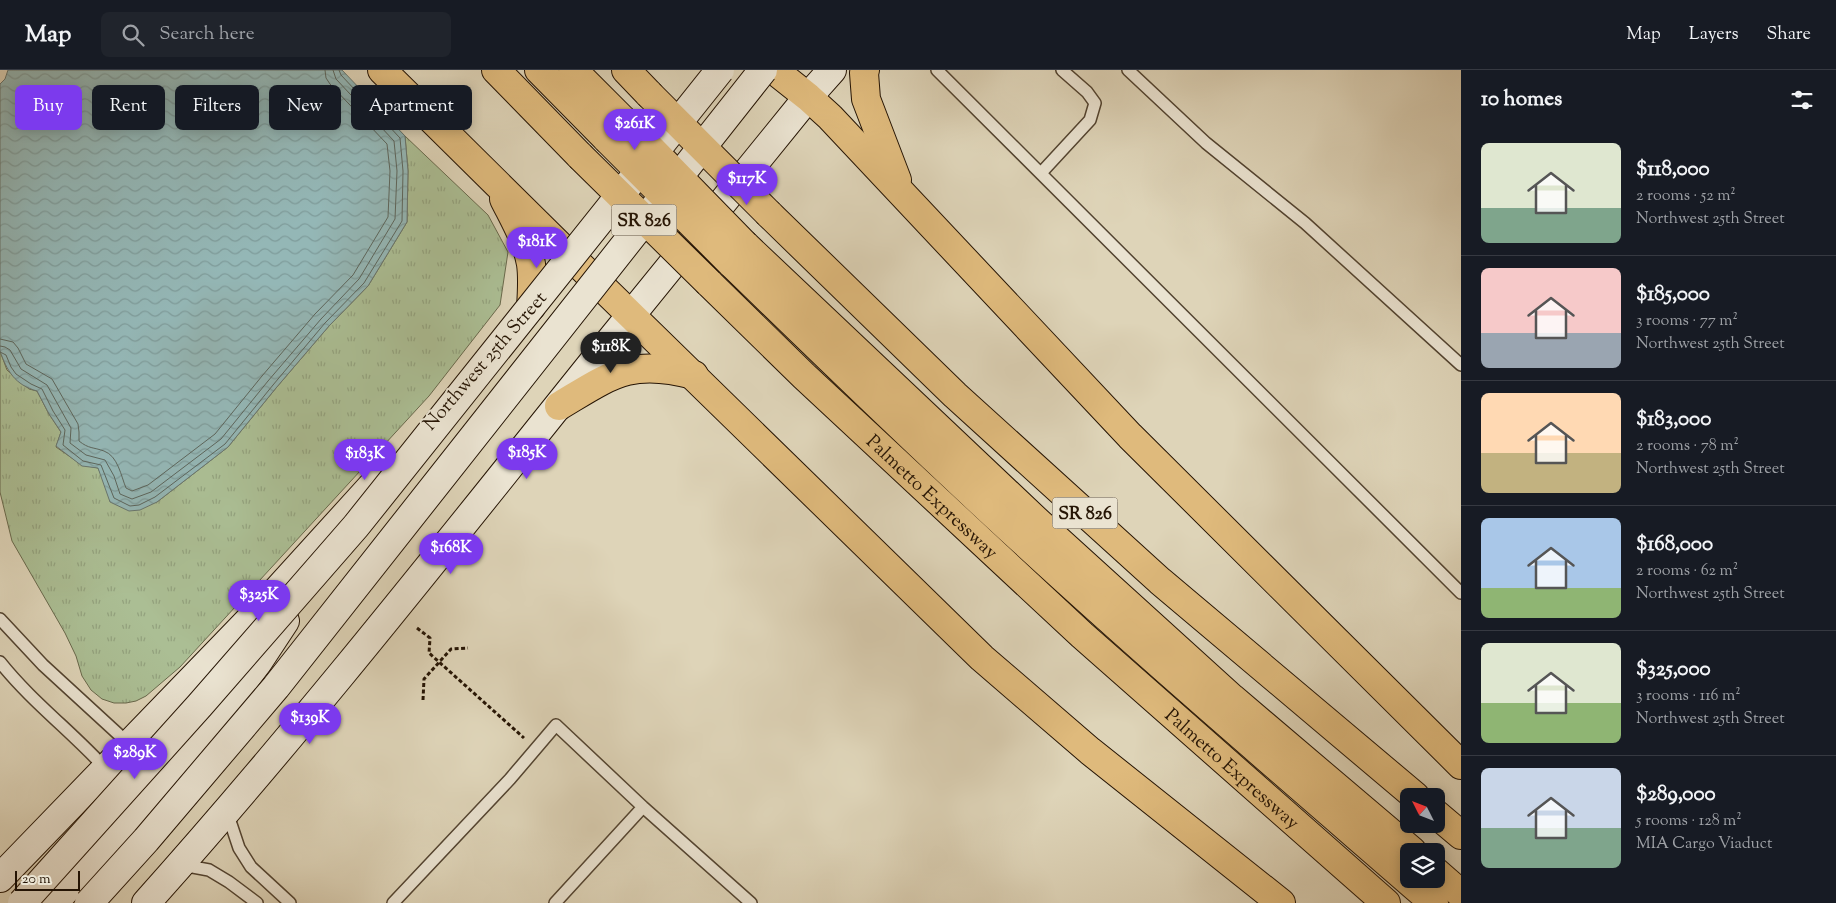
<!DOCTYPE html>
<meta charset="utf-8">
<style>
:root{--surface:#171b24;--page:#20242c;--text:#f1f3f6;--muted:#9ea1a6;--line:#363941;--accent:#7c3aed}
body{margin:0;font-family:"Sorts Mill Goudy",serif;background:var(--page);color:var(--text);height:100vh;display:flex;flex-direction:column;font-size:19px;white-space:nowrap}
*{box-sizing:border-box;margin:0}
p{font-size:16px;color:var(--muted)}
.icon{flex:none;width:28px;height:28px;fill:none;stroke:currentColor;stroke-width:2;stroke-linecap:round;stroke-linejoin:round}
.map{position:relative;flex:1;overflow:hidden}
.side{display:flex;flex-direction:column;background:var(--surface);width:375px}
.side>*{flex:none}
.banner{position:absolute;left:15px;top:15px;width:475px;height:45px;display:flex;gap:10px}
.needle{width:32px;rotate:312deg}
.tools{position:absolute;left:1400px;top:718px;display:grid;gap:10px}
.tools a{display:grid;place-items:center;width:45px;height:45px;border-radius:8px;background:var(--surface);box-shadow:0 2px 12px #0003;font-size:25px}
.scale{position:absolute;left:15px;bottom:12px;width:65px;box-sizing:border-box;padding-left:5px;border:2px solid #251404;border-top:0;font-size:14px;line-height:18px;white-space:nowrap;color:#251404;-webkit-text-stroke:4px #eae3d1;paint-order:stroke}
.price{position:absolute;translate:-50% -42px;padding:0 11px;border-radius:18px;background:var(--accent);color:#fff;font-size:16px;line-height:32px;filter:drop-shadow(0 1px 2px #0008)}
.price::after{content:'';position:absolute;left:50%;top:30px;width:15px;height:11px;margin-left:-8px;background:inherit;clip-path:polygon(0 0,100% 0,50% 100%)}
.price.on{background:#222;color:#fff}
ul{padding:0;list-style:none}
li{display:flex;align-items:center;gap:15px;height:125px;padding:0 20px}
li+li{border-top:1px solid var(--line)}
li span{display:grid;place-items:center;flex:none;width:140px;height:100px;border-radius:8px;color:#555}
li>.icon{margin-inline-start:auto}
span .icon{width:60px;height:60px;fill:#fffc;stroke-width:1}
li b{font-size:21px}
h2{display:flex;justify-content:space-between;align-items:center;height:60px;padding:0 20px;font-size:21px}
.chip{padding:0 18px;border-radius:8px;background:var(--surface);box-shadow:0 2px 12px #0003;font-size:18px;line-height:45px}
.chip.on{background:var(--accent);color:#fff}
header{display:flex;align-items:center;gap:30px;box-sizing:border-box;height:70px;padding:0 25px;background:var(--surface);border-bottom:1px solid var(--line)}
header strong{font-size:24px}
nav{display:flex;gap:28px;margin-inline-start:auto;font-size:18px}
.search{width:350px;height:45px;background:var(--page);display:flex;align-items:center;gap:12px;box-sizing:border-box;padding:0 18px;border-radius:8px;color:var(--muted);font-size:19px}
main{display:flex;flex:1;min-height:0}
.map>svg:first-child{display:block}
.grass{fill:url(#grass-tufts);stroke:#68694c}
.water{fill:url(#water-waves);stroke:#68766f}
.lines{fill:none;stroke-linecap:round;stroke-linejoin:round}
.shore{stroke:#5c665d;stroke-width:1}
.service-casing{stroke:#534431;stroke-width:14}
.secondary-casing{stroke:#251404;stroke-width:30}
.motorway-casing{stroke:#251404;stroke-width:30}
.path{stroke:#251404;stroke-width:3;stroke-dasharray:4 2.5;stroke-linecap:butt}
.service{stroke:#eae3d1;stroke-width:11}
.secondary{stroke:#eae3d1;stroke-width:28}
.motorway{stroke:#dfba7c;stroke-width:28}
.secondary-bridge-casing{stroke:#251404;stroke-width:30;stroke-linecap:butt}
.motorway-bridge-casing{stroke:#251404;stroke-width:30;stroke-linecap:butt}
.secondary-bridge{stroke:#eae3d1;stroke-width:28}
.motorway-bridge{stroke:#dfba7c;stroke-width:28}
.labels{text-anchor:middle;stroke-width:4;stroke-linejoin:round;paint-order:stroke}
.shield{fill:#eae3d1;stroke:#605242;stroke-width:1}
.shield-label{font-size:18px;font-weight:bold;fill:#251404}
.street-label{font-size:19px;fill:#251404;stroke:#eae3d1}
</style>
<header>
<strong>Map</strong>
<div class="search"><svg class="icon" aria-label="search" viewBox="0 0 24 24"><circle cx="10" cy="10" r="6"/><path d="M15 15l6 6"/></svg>Search here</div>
<nav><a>Map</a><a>Layers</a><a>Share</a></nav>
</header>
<main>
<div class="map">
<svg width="1461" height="833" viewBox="0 0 1461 833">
<defs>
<pattern id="grass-tufts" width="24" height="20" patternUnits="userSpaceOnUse" patternTransform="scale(1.25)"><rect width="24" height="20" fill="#abbe94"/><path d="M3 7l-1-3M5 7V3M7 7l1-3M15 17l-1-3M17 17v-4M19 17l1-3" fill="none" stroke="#93a27e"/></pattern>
<pattern id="water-waves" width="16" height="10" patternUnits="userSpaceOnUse" patternTransform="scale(1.25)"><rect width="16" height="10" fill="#94b7b6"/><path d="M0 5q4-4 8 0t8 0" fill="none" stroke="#7f9c9b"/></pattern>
</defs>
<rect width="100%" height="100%" fill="#ded4b8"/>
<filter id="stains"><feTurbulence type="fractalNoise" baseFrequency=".004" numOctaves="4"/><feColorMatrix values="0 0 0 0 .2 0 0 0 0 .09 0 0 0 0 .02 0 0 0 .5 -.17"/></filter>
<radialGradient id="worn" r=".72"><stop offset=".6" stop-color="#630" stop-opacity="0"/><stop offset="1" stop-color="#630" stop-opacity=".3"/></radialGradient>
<!-- grass -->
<path class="grass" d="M 405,66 L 488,145 L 508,182 L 500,235 L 429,326 L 180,597 L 146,626 L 136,631 L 126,633 L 114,633 L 102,629 L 91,620 L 82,606 L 76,586 L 65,563 L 12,471 L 0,422 L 0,281 L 7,300 L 29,319 L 37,321 L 49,344 L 61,362 L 56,377 L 82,395 L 98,398 L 104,411 L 157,432 L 228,377 L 276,318 L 329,256 L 368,216 L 407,152 L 408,101 Z"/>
<!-- water -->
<path class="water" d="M 8,0 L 342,0 L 405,66 L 408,101 L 407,152 L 368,216 L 329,256 L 276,318 L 228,377 L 157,432 L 140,440 L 129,441 L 110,432 L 98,398 L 82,396 L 56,376 L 61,362 L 49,344 L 37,321 C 15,315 7,301 0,281 L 0,14 L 5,9 Z"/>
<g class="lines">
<!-- shore -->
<path class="shore" d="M 0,269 L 13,272 L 18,278 L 26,294 L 52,309 L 78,354 L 79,362 L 79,371 C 89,379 93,377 104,381 C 118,386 121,406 126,418 L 132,421 L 148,415 L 215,364 L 262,306 L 315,244 L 353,205 L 388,147 L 390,101 L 387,74 L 330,14 L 326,8 L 325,0
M 0,276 L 5,277 L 10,280 L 21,299 L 47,315 L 71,358 L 70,373 L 86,385 L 105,390 L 114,406 L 120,424 L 132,429 L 151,422 L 221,369 L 268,311 L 321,249 L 359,209 L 395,149 L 397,101 L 394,71 L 336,9 L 333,0
M 0,282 L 6,285 L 11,297 L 16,304 L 31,314 L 42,319 L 53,341 L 65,360 L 63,375 L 83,391 L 101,395 L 114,428 L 130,436 L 139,435 L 155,427 L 225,374 L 273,315 L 325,253 L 364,213 L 402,151 L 403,101 L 400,68 L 341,5 L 339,0"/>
<!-- service casing -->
<g class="service-casing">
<path id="service" d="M 937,0 L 1461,523
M 1128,0 L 1206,73 L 1305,153 L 1461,295
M 1041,103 L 1090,50 L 1095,33 L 1087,22 L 1062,0
M 0,549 L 43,595 L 129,674
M 0,592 C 31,631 72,662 105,698
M 227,742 L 239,778 L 251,797 L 290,833
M 182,795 L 209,800 L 229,812 L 257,833
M 393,833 L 510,709 L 556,655 L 643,737 L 751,833
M 555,833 L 643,737"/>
</g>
<!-- secondary casing -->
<g class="secondary-casing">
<path id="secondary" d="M 0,808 L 262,537 L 381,406
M 54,833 L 206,661 L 258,592 L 285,551
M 146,833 C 308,652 458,460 610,271 C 676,189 742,108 808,27 L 832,0"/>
</g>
<!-- motorway casing -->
<g class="motorway-casing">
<g id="motorway">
<path d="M 382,0 L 559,175 L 982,588 L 1090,681 L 1281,833"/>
<path d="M 496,0 L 580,86"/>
<path d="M 539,0 L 607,69"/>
<path d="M 573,0 L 622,49"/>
<path d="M 626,0 L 649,24"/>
<path d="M 774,0 L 808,27 L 830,47 L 1130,366 L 1461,695"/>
<path d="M 865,0 L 864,3 L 866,29 L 897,110"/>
<path d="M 504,129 C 514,149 527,171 531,194 C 533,208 532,222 531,237"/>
<path d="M 769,144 L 955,325 L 1160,511 L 1415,726"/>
<path d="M 745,175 L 1039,453 L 1232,628 L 1412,781"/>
<path d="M 731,193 C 828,287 925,382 1025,473 C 1159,596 1297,714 1434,833"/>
<path id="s1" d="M 709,213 L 804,306 L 1082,565 L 1386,833"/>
<path d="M 559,336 C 611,305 630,288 694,305"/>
<path d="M 1436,744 L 1461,765"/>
<path d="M 1436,802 L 1461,824"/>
</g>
</g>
<!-- path -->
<path class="path" d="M 417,558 L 430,568 L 429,583 L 524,668
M 423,630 L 424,609 L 451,579 L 468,578"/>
<!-- service -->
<use href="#service" class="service"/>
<!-- secondary -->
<use href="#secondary" class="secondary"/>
<!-- motorway -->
<use href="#motorway" class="motorway"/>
<!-- secondary-bridge casing -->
<g class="secondary-bridge-casing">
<path id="secondary-bridge" d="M 22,833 L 200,635 L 356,456 L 720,0
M 89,833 L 146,770 L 276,617 L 763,0"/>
</g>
<!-- motorway-bridge casing -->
<g class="motorway-bridge-casing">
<path id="motorway-bridge" d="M 649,24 L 769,144
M 622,49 L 745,175
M 607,69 L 731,193
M 580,86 L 709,213"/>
</g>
<!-- secondary-bridge -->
<use href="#secondary-bridge" class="secondary-bridge"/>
<!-- motorway-bridge -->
<use href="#motorway-bridge" class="motorway-bridge"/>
</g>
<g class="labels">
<!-- shield labels -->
<g class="shield">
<rect x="611.5" y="134.5" width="65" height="31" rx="4"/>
<rect x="1052.5" y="427.5" width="65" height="31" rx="4"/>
</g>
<g class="shield-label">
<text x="644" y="156">SR 826</text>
<text x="1085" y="449">SR 826</text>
</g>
<!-- street labels -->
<g class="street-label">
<text transform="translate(484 290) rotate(-49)" y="7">Northwest 25th Street</text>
<text dy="7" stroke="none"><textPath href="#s1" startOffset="309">Palmetto Expressway</textPath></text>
<text dy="7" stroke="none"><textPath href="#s1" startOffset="714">Palmetto Expressway</textPath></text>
</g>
</g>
<rect width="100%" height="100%" filter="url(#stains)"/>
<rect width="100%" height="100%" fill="url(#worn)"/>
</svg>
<div class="tools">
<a><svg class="needle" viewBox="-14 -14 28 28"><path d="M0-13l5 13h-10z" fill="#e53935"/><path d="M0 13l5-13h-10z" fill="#9ea1a6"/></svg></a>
<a><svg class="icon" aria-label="layers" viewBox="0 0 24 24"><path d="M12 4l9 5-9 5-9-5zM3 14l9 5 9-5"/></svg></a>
</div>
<div class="scale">20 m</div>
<b class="price" style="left:635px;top:81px">$261K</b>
<b class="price" style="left:747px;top:136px">$117K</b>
<b class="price" style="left:537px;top:199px">$181K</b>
<b class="price on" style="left:611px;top:304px">$118K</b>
<b class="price" style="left:527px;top:410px">$185K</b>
<b class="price" style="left:365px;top:411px">$183K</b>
<b class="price" style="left:451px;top:505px">$168K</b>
<b class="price" style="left:259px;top:552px">$325K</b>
<b class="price" style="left:310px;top:675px">$139K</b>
<b class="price" style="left:135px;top:710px">$289K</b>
<div class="banner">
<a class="chip on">Buy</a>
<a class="chip">Rent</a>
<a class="chip">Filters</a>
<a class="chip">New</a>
<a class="chip">Apartment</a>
</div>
</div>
<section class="side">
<h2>10 homes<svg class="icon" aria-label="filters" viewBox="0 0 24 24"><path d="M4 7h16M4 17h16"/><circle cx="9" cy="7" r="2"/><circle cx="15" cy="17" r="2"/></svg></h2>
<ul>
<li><span style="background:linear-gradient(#dfe7d0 65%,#7fa58c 0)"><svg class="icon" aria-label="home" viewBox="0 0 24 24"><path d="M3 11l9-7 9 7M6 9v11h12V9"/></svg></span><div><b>$118,000</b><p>2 rooms · 52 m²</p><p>Northwest 25th Street</p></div></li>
<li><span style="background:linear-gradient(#f6c9c9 65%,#9aa5b1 0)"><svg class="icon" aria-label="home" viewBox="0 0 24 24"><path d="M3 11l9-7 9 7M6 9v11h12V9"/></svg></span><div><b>$185,000</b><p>3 rooms · 77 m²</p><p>Northwest 25th Street</p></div></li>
<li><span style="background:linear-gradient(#ffd9b3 60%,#c2b280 0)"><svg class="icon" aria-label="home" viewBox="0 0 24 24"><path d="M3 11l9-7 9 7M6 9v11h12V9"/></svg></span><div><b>$183,000</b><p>2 rooms · 78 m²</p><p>Northwest 25th Street</p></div></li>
<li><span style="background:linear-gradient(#a9c7e8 70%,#8fb573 0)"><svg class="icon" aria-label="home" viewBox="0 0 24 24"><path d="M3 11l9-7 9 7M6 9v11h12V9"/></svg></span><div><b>$168,000</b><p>2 rooms · 62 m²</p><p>Northwest 25th Street</p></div></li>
<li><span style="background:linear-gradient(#dfe7d0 60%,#8fb573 0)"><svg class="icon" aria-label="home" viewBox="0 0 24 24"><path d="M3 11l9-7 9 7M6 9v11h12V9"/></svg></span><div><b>$325,000</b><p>3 rooms · 116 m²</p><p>Northwest 25th Street</p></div></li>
<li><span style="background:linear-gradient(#c9d6e8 60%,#7fa58c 0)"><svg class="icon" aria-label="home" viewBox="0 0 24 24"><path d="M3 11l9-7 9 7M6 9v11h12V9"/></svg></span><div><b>$289,000</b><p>5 rooms · 128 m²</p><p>MIA Cargo Viaduct</p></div></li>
</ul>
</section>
</main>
